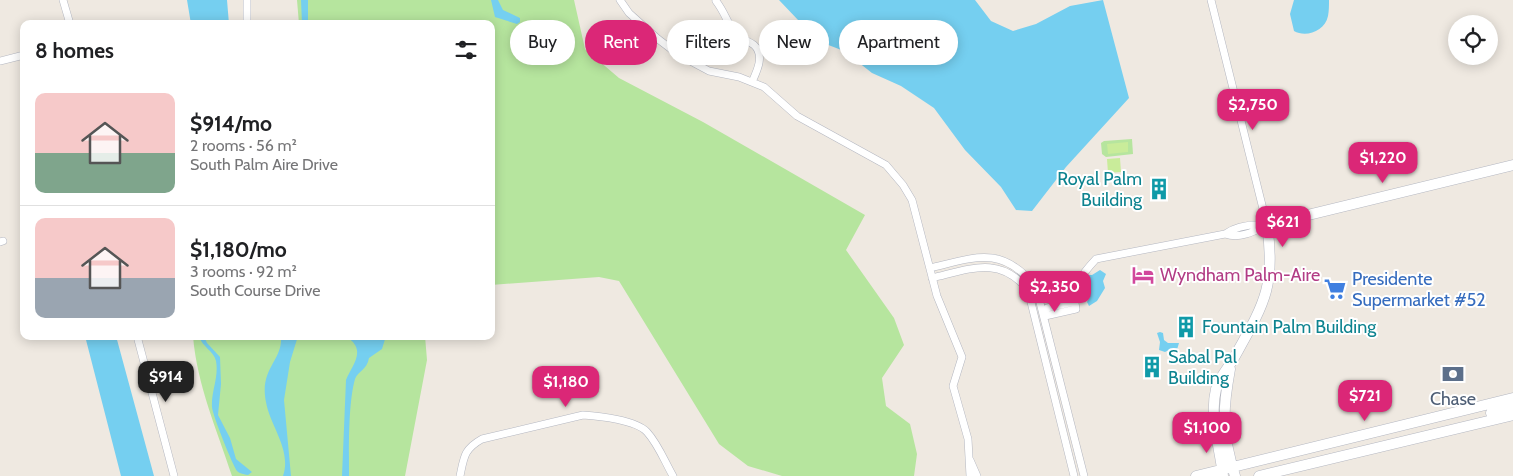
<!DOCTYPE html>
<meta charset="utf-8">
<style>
:root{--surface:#fff;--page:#f2f2f2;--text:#202124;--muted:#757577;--line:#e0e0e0;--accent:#db2777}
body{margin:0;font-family:Cabin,sans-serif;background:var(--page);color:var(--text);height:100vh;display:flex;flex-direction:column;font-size:19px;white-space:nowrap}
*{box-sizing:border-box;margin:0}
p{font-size:16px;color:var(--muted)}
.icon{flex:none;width:28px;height:28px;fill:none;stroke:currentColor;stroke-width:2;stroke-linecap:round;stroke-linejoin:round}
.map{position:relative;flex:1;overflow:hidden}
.details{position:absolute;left:20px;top:20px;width:475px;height:320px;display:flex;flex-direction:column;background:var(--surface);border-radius:10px;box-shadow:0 2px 12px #0003}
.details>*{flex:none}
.top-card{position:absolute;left:510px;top:20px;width:475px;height:45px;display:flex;gap:10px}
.fabs{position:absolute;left:1448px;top:15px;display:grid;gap:10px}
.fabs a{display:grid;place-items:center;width:50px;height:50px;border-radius:50%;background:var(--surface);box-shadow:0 2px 12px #0003;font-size:25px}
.price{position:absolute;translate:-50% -42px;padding:0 11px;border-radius:10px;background:var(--accent);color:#fff;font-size:16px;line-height:32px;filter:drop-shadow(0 1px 2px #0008)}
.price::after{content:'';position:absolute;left:50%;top:30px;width:15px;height:11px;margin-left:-8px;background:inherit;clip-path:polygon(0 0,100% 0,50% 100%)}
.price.active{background:#222;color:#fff}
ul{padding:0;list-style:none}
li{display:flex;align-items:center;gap:15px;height:125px;padding:0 15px}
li+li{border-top:1px solid var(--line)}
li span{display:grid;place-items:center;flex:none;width:140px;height:100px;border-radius:10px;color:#555}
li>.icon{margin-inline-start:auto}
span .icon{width:60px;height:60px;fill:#fffc;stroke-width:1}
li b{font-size:21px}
h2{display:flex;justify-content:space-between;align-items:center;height:60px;padding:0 15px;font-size:21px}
.chip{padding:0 18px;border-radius:22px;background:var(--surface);box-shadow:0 2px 12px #0003;font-size:18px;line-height:45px}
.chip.active{background:var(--accent);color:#fff}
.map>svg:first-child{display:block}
.green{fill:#b6e59e}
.pitch{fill:#c9ec9a}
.water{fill:#75cff0}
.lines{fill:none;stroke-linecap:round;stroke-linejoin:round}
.street-casing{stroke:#b4b7c1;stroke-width:8}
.secondary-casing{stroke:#b4b7c1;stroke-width:11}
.street{stroke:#fff;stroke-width:7}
.secondary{stroke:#fff;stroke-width:10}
.labels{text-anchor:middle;stroke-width:4;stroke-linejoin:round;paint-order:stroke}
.culture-label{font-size:18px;fill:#0d838f;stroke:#fff;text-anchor:start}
.hotel-label{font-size:18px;fill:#b23c85;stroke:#fff;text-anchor:start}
.shop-label{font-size:18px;fill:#366cbe;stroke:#fff;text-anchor:start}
.service-label{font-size:18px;fill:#4e5e75;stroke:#fff}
</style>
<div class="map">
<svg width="1513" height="476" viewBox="0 0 1513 476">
<rect width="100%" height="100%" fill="#efe9e1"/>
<!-- green -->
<path class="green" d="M 297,0 L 574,0 L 585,49 L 619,78 L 703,122 L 865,215 L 846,250 L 894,318 L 904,345 L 882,378 L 886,406 L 910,424 L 917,454 L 914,476 L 782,476 L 748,466 L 719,444 L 619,281 L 599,277 L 491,285 L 491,24 L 299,24 Z
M 1132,139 L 1133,154 L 1106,157 L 1102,154 L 1101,143 L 1104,141 Z
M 193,336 L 425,336 L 427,360 L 405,476 L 232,476 C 217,430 197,385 193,336 Z"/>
<!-- pitch -->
<path class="pitch" d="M 1128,142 L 1128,152 L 1108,154 L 1107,144 Z
M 1120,158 L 1121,172 L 1108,173 L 1107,159 Z"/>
<!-- water -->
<path class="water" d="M 187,0 L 227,0 L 229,24 L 191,24 Z
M 301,0 L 308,0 L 308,24 L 302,24 Z
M 491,0 L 498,0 L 503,10 L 520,18 L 520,22 L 517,24 L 495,17 Z
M 779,0 L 975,0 L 991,21 L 1013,31 L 1036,24 L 1070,6 L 1103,0 L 1129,98 L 1066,167 L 1032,211 L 1016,210 L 1001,187 L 965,150 L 934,108 L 901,86 L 872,73 L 844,51 L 818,41 Z
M 1294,0 L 1329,0 C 1329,5 1329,11 1328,16 C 1325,31 1306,38 1294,31 L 1290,14 Z
M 1100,270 L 1106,274 L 1103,281 L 1105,288 L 1097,301 L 1089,306 L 1087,302 L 1090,297 L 1085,295 L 1086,287 L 1084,284 L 1089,275 L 1092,275 Z
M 1160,332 L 1163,333 L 1164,340 L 1168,343 L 1179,343 L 1176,353 L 1179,358 L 1176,361 L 1170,360 L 1172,352 L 1169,350 L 1165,352 L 1159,350 L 1160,342 L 1157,333 Z
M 85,336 L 116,336 L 154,476 L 121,476 Z
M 199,336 L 204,336 L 207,343 L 220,357 L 221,384 L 218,415 L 230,438 L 236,459 L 252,472 L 248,475 C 244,474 240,474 237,471 C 233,466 212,414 212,407 C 211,391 219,378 216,361 C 214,351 202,347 199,336 Z
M 281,336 L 298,336 L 290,362 L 284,400 L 291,476 L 283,476 C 292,450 270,426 266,402 C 259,368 283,361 281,336 Z
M 347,336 L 386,336 L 382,349 L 369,358 C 367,370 358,371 355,379 C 348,404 349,449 349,476 L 342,476 L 346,380 C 350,369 362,356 355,345 C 353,341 349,339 347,336 Z"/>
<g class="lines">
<!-- street casing -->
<g class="street-casing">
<path id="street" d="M 63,0 L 70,24
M 247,0 L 247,24
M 620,0 L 629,13 L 658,39 L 679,55 L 709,71 L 739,77 L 764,87 L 797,116 L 886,165 L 903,185 L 912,200 L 937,296 L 962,357 L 953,386 L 968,439 L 970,476
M 1211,0 L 1267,225
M 716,1 C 724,11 727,22 734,32 C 740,39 747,40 754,45 C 765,55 757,71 752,82
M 0,61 L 24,55
M 1225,234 C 1236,226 1253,224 1267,225
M 0,242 L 3,241
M 930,268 C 976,257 1002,245 1036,287 L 1084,476
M 932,278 C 970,269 1000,255 1028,290 L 1074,476
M 1074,302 L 1047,308 L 1045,316 L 1076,309 C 1071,287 1082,274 1096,259 L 1225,234 C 1240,239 1253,232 1267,225
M 137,336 L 174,476
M 970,460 L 977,476
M 460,476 C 464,457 464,449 482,439 L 583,415 C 599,416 636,420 647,432 C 658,444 665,462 673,476"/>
</g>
<!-- secondary casing -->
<g class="secondary-casing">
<path id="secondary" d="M 1230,369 C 1222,413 1222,433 1235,476
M 1491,413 L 1508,409 L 1513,403
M 1196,476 L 1513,398
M 1223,476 C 1220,447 1209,418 1216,389 C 1219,377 1230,366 1235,356 C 1264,304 1276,286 1267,225 L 1513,165
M 1259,476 L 1513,415"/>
</g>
<!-- street -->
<use href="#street" class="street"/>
<!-- secondary -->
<use href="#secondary" class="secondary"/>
</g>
<!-- icons -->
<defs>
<g id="building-bare" transform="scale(1.725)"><path d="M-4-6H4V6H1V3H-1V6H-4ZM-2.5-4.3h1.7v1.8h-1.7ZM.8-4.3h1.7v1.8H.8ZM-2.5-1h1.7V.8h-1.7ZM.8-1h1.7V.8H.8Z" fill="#0f9aa8" stroke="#fff" stroke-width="2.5" paint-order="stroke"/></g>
<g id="hotel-bare" transform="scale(1.725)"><path d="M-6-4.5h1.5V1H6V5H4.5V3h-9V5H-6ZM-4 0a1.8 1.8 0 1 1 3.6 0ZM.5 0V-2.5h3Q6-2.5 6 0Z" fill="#d1479c" stroke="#fff" stroke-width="2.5" paint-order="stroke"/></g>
<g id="supermarket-bare" transform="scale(1.725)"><path d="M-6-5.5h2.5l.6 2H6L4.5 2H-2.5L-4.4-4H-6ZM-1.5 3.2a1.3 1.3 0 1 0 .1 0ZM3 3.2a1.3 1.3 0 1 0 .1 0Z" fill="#3f7fe0" stroke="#fff" stroke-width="2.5" paint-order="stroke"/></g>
<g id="bank-bare" transform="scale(1.725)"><path d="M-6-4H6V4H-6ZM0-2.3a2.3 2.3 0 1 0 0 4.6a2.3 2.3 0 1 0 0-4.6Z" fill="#5c6f8a" stroke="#fff" stroke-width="2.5" paint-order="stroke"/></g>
</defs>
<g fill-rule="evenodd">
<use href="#building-bare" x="1159" y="189"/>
<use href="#hotel-bare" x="1143" y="275"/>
<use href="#supermarket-bare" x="1335" y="289"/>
<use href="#building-bare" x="1186" y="327"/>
<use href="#building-bare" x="1152" y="367"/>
<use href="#bank-bare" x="1453" y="374"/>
</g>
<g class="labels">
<!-- culture labels -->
<g class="culture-label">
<text x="1142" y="185" text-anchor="end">Royal Palm<tspan x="1142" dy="21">Building</tspan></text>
<text x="1202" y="333">Fountain Palm Building</text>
<text x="1168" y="363">Sabal Pal<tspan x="1168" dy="21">Building</tspan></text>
</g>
<!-- hotel labels -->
<g class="hotel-label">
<text x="1160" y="281">Wyndham Palm-Aire</text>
</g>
<!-- shop labels -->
<g class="shop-label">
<text x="1352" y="285">Presidente<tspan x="1352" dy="21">Supermarket #52</tspan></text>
</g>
<!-- service labels -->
<g class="service-label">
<text x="1453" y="405">Chase</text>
</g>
</g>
</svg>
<div class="fabs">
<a><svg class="icon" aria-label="locate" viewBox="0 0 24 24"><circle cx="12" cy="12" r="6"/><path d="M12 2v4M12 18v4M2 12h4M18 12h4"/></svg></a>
</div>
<b class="price" style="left:1253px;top:131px">$2,750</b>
<b class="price" style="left:1383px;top:184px">$1,220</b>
<b class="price" style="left:1283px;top:248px">$621</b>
<b class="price" style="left:1055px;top:313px">$2,350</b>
<b class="price active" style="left:166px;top:403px">$914</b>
<b class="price" style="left:566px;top:408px">$1,180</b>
<b class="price" style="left:1365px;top:422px">$721</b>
<b class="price" style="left:1207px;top:454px">$1,100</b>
<div class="top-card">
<a class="chip">Buy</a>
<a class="chip active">Rent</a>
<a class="chip">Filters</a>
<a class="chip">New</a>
<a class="chip">Apartment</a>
</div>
<section class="details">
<h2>8 homes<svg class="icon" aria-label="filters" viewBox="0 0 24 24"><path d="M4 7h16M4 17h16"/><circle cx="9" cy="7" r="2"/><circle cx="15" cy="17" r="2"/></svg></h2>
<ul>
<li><span style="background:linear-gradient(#f6c9c9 60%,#7fa58c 0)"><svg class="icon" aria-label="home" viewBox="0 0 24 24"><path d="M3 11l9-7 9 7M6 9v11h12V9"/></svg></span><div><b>$914/mo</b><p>2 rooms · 56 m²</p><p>South Palm Aire Drive</p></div></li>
<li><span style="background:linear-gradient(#f6c9c9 60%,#9aa5b1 0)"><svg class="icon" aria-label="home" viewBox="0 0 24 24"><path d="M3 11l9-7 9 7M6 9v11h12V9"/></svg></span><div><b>$1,180/mo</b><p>3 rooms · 92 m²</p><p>South Course Drive</p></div></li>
</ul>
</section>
</div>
